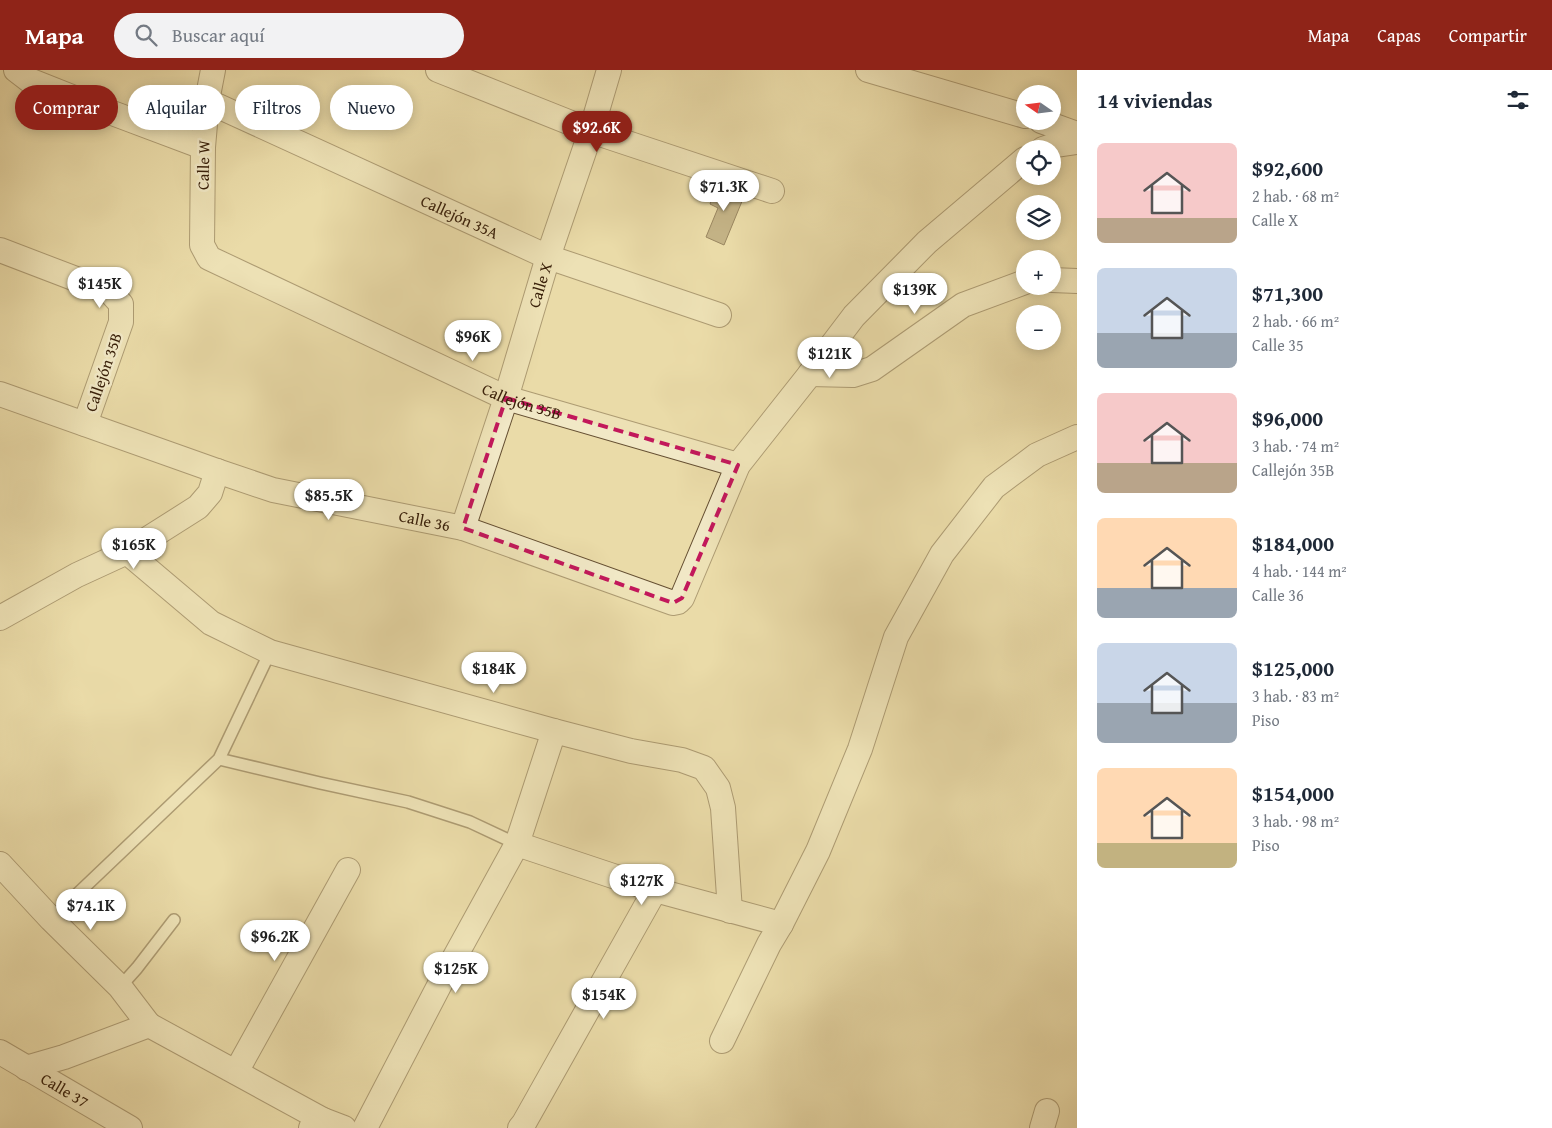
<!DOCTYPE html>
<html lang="es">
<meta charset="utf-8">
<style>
:root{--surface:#fff;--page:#f2f2f3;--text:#1f2937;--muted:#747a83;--accent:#8f2418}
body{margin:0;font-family:"Gentium Book Plus",serif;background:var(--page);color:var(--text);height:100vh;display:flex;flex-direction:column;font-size:19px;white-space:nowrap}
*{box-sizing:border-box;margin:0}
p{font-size:16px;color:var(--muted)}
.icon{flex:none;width:28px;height:28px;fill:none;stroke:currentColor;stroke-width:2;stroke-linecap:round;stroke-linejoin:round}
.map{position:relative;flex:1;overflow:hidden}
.details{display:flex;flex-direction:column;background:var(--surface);width:475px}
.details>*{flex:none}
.top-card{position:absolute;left:15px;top:15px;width:475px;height:45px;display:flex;gap:10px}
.needle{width:32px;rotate:284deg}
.controls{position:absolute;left:1016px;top:15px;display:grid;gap:10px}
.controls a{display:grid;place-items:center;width:45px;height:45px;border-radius:50%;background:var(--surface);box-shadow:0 2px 12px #0003;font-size:25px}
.price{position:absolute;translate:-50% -42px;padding:0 11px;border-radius:18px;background:#fff;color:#222;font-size:16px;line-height:32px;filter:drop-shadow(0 1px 2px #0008)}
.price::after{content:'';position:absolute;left:50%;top:30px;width:15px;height:11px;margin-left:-8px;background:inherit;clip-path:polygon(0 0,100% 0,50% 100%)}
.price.current{background:var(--accent);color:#fff}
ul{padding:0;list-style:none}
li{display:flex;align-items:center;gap:15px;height:125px;padding:0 20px}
li span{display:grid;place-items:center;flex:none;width:140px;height:100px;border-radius:8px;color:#555}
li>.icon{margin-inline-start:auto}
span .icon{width:60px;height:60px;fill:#fffc;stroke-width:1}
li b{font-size:21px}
h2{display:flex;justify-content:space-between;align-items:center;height:60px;padding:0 20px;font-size:21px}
.tag{padding:0 18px;border-radius:22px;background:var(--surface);box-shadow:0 2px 12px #0003;font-size:18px;line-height:45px}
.tag.current{background:var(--accent);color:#fff}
header{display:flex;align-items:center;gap:30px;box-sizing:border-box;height:70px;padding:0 25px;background:var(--accent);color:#fff}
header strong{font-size:24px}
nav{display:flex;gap:28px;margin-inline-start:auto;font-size:18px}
.search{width:350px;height:45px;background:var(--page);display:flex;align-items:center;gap:12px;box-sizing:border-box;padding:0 18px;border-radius:28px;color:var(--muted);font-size:19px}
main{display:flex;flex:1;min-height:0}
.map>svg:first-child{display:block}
.building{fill:#95815c;stroke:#39200a}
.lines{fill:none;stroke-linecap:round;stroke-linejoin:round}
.service-casing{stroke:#654f32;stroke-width:14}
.minor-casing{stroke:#654f32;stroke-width:26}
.service{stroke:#f1e8c6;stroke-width:11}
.minor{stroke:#f1e8c6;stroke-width:24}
.marked{fill:none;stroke:#c2185b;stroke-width:4;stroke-dasharray:10 6;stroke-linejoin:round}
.labels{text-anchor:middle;stroke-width:5;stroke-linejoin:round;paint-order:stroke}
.street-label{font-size:16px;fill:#39200a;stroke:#f1e8c6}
</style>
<header>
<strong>Mapa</strong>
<div class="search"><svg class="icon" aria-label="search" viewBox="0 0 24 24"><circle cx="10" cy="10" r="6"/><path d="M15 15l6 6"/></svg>Buscar aquí</div>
<nav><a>Mapa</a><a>Capas</a><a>Compartir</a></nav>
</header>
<main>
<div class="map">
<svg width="1077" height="1058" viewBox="0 0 1077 1058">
<rect width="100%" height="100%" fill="#eadba8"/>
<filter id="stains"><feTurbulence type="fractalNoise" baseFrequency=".004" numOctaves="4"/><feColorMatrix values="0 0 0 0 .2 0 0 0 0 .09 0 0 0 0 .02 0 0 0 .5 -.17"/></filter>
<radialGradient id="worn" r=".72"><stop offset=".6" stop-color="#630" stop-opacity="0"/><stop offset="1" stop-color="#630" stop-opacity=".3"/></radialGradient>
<!-- building -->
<path class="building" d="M 718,113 L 745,124 L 724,175 L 706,167 L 718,138 L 710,134 Z"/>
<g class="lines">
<!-- service casing -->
<g class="service-casing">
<path id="service" d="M 219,689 L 320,713 L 408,732 L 470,752 L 517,774
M 51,849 L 219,689 L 270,582
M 120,917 L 137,898 L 174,850"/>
</g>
<!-- minor casing -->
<g class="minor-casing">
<g id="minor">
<path d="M 16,0 L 29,10 L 107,41 L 203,77"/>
<path id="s1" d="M 213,0 L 207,31 L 203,77 L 202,175 L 209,188 L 506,328 L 738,395"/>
<path d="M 438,0 L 591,61 L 772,121"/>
<path d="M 868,0 L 1025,46"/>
<path id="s2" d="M 207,31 L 548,187 L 719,245"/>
<path d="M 1041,51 L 1077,64"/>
<path d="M 1043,79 L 1055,75 L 1077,72"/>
<path d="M 0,180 L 110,222 L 121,234 L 121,252 L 85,354"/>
<path d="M 1052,210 L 1077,211"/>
<path d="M 810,304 L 853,305 L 872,299 L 963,235 L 1025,212"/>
<path id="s3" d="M 0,324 L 217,401 L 273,420 L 463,458 L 673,533 L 678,532 L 682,528 L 738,395 L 810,304 L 854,246 L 927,172 L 1025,89"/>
<path id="s4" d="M 463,458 L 506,328 L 548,187 L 591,61 L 609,0"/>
<path d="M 127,482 L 211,553 L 270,582 L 554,661 L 631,681 L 682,690 L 704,698 L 718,718 L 723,738 L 730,841"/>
<path d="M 0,548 L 77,505 L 127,482 L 198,437 L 210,423 L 217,401"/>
<path d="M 517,774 L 655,820 L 781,854"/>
<path d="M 0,794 L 51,849 L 120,917 L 149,955"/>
<path d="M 722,971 L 769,874 L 781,854 L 818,781 L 860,679 L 896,567 L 942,484 L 994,417 L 1037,385 L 1077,367"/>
<path id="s5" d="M 0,982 L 130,1058"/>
<path d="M 26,998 L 64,987 L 149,955 L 323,1050"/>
<path d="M 236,1002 L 348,800"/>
<path d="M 311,1058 L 323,1050 L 344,1058"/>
<path d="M 365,1058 L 440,914 L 517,774 L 554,661"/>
<path d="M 520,1058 L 524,1053 L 655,820"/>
<path d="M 1042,1058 L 1047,1041"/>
</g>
</g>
<!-- service -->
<use href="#service" class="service"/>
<!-- minor -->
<use href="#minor" class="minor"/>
</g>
<!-- marked area -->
<path d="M0 0H1077V1058H0ZM 506,328 L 738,395 L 682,528 L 673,533 L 463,458 Z" fill="#eadba8" fill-opacity=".55" fill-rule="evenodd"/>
<path class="marked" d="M 506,328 L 738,395 L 682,528 L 673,533 L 463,458 Z"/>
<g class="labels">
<!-- street labels -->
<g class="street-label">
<text transform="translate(203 95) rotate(-89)" y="6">Calle W</text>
<text dy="6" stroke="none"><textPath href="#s2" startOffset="278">Callejón 35A</textPath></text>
<text dy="6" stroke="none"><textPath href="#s4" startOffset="255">Calle X</textPath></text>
<text transform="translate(103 302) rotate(-71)" y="6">Callejón 35B</text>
<text dy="6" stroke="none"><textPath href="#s1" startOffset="535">Callejón 35B</textPath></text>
<text dy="6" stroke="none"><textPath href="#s3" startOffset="444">Calle 36</textPath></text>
<text dy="6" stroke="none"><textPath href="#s5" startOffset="75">Calle 37</textPath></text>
</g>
</g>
<rect width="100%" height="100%" filter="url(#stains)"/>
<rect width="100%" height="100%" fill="url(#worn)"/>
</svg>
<div class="controls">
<a><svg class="needle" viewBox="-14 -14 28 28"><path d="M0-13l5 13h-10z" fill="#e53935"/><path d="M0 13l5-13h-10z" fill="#747a83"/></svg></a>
<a><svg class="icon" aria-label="locate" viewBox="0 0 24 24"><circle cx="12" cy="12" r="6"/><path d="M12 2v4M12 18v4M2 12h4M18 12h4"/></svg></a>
<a><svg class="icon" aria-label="layers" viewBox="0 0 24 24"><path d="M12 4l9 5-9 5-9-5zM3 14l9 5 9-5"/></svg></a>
<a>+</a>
<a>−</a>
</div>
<b class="price current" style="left:597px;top:83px">$92.6K</b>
<b class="price" style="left:724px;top:142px">$71.3K</b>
<b class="price" style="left:100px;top:239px">$145K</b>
<b class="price" style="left:915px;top:245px">$139K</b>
<b class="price" style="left:473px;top:292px">$96K</b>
<b class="price" style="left:830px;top:309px">$121K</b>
<b class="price" style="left:329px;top:451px">$85.5K</b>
<b class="price" style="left:134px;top:500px">$165K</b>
<b class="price" style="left:494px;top:624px">$184K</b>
<b class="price" style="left:642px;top:836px">$127K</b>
<b class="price" style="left:91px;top:861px">$74.1K</b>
<b class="price" style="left:275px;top:892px">$96.2K</b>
<b class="price" style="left:456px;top:924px">$125K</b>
<b class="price" style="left:604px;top:950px">$154K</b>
<div class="top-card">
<a class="tag current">Comprar</a>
<a class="tag">Alquilar</a>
<a class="tag">Filtros</a>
<a class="tag">Nuevo</a>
</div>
</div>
<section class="details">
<h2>14 viviendas<svg class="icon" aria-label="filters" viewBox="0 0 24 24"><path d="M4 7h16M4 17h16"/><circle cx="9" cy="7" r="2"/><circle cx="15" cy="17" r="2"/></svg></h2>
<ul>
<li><span style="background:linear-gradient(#f6c9c9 75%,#b9a48a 0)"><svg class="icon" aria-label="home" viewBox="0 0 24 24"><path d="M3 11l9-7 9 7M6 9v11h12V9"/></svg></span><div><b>$92,600</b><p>2 hab. · 68 m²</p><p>Calle X</p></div></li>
<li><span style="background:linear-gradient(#c9d6e8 65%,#9aa5b1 0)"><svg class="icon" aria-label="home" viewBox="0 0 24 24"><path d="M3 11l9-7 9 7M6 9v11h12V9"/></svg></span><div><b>$71,300</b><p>2 hab. · 66 m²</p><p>Calle 35</p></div></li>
<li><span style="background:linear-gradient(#f6c9c9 70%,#b9a48a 0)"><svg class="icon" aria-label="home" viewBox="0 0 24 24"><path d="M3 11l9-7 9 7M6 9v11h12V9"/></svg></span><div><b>$96,000</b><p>3 hab. · 74 m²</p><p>Callejón 35B</p></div></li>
<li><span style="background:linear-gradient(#ffd9b3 70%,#9aa5b1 0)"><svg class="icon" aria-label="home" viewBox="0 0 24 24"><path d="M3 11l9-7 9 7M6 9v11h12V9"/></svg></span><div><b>$184,000</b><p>4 hab. · 144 m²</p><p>Calle 36</p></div></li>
<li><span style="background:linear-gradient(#c9d6e8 60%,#9aa5b1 0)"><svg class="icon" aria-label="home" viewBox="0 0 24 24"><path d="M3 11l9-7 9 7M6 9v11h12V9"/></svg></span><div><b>$125,000</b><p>3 hab. · 83 m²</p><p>Piso</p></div></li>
<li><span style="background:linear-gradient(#ffd9b3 75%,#c2b280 0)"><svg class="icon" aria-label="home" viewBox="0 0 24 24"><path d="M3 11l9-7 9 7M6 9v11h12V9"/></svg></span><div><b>$154,000</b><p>3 hab. · 98 m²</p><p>Piso</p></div></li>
</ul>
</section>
</main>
